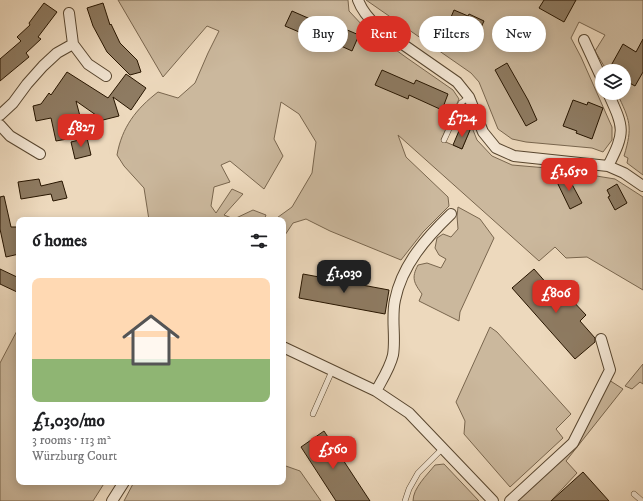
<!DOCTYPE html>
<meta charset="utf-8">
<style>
:root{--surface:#fff;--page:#f6f6f6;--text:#202124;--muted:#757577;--line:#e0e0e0;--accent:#d93025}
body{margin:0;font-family:"IM FELL DW Pica",serif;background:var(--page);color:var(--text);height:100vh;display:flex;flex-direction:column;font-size:15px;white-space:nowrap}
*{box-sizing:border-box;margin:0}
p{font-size:13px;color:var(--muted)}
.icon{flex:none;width:22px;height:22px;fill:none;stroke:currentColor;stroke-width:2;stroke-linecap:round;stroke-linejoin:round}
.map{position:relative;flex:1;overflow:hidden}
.side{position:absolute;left:16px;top:217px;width:270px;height:268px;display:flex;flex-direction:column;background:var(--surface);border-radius:8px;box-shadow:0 2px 10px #0003}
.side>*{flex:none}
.top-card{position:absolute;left:298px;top:16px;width:285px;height:36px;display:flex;gap:8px}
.fabs{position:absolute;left:595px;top:64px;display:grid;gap:8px}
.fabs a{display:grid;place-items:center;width:36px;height:36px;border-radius:50%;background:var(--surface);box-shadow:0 2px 10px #0003;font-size:20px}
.price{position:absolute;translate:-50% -34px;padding:0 9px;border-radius:8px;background:var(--accent);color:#fff;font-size:13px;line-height:26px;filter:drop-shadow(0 1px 2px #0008)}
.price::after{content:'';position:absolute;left:50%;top:24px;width:12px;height:9px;margin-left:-6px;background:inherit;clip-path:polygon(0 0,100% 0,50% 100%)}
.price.active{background:#222;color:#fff}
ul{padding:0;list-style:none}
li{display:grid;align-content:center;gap:8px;height:212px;padding:0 16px}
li+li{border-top:1px solid var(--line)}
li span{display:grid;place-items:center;height:124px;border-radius:8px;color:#555}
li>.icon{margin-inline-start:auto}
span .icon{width:72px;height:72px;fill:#fffc;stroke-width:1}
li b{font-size:17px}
h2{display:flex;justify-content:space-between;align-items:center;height:48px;padding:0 16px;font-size:17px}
.chip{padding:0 14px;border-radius:18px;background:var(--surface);box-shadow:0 2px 10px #0003;font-size:14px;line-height:36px}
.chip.active{background:var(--accent);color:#fff}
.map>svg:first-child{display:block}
.green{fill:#cbb89d;stroke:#79664e}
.building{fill:#8e7b62;stroke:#271500}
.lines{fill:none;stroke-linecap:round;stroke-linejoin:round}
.service-casing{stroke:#58462f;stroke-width:6}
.minor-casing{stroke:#58462f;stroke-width:12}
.service{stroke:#f3e6d4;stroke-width:5}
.minor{stroke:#f3e6d4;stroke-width:10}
</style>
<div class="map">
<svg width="643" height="501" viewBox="0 0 643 501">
<rect width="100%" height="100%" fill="#edd9bd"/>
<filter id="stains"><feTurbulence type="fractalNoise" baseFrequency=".005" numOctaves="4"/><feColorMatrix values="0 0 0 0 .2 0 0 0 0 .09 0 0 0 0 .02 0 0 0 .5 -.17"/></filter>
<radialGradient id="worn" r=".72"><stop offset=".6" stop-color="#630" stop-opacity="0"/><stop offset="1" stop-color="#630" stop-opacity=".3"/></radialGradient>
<!-- green -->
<path class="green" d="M 118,0 L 348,0 L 349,11 L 364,27 L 407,58 L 453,90 L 459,99 L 441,140 L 462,149 L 470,130 L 455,124 L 463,105 L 477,140 L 492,156 L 512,165 L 547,168 L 615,179 L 643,197 L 643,290 L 587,257 L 566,258 L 555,247 L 539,261 L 398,135 L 406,157 L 448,197 L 449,206 L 423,232 L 401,260 L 330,231 L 306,219 L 293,223 L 283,238 L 283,220 L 274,220 L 292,207 L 312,173 L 316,142 L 299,114 L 281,102 L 274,139 L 283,156 L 264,189 L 230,161 L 221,165 L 230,182 L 214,187 L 211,206 L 216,213 L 232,189 L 243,194 L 224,215 L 234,219 L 253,210 L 266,215 L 264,220 L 149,220 L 144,188 L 124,166 L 117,155 C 122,127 136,109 158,92 L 178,98 L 195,83 L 208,53 L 219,31 L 207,26 L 163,77 Z
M 366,0 L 643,0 L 643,175 L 627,163 L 628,158 L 624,156 C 633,126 630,121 617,93 L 624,93 L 624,71 L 607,71 L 595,51 L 605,35 L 579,22 L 571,38 L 581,57 L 612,127 L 612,140 L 603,152 L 592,148 L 526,142 L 512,139 L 498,129 L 479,82 L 471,73 Z
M 458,207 L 480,219 L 494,238 L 460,312 L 459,321 L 419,301 L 422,294 C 414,283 411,278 418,265 L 427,263 L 441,268 L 446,259 L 439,255 L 435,248 L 437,238 L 443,234 L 451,237 L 458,229 L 457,216 Z
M 19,327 L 19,482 L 105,482 L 93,501 L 0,501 L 0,363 Z
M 490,327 L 497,332 L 571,414 L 556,429 L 563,438 L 510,487 L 464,434 L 465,421 L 456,402 Z
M 643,364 L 643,384 L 640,382 L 632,389 L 625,386 Z
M 609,380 L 623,389 L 566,461 L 577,473 L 551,501 L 517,501 L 573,446 Z
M 444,464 L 479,501 L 413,501 C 413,488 427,475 435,465 Z
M 283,465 L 300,471 L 321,501 L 124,501 L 134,482 L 283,482 Z"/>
<!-- building -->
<path class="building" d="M 544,0 L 576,0 L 564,22 L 539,8 Z
M 44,3 L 57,12 L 38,37 L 41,39 L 26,53 L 29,57 L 0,81 L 0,59 L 21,41 L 17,37 L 30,25 L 29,23 Z
M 103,3 L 110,25 L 111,24 L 120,43 L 137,60 L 141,72 L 130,75 L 107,52 L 93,26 L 87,8 Z
M 454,10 L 468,16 L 469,14 L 484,21 L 470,51 L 455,44 L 456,42 L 443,36 Z
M 292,11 L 324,25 L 326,21 L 359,35 L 352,51 L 319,36 L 318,40 L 285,26 Z
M 643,39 L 643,72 L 635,86 L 624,80 L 624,71 L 608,71 L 623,44 L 636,52 Z
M 507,63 L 528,100 L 537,120 L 526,126 L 495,70 Z
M 382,70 L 414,84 L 416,80 L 448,94 L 442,110 L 409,95 L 408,99 L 375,85 Z
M 67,72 L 108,98 L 126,74 L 146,88 L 131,110 L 113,97 L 119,116 L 103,120 L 76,101 L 81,120 L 70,123 L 73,138 L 56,141 L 51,118 L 36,121 L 33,106 L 41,104 L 49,93 L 51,95 Z
M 573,100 L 587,105 L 588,102 L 603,108 L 592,139 L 576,133 L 577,131 L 563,126 Z
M 461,126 L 470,130 L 462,149 L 453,145 Z
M 87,138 L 91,155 L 75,159 L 71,142 Z
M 567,175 L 582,203 L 570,209 L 556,180 Z
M 39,179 L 41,186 L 62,181 L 67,198 L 53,201 L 51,194 L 21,199 L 18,182 Z
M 617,184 L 627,203 L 615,210 L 608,197 L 610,196 L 607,190 Z
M 4,196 L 11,227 L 19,227 L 19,254 L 6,257 L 0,229 L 0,197 Z
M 0,269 L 19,278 L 19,287 L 17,292 L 0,284 Z
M 534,269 L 564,303 L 570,298 L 586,315 L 580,321 L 595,338 L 595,342 L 575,359 L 512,288 Z
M 303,274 L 389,290 L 385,314 L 299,298 Z
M 324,431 L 370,501 L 336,501 L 301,447 Z
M 583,472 L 609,501 L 551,501 Z"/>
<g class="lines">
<!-- service casing -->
<g class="service-casing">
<path id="service" d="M 444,140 L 461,103 L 469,97
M 313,414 L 332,371
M 634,494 L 642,501
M 405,501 L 409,489 L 418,473 L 443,448"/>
</g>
<!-- minor casing -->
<g class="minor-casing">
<path id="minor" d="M 358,0 C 362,11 369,19 378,27 L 457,82 L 469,97 L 483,132 L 496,148 L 514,156 L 608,166 L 624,173 L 643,186
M 69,13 L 73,44 L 88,64 L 106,76
M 584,40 L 602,79
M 0,115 L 13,103 L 27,84 L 43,66 L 57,53 L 73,44
M 0,125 L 10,136 L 40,154
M 608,166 C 626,131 624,128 608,93
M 283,347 L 376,391 L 409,413 L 493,501
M 376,391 C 382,380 390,368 393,355 C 396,337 391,318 395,300 C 402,265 426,238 451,214
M 112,501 L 124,482
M 510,501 L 573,443 L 610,370 L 601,339"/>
</g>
<!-- service -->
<use href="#service" class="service"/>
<!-- minor -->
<use href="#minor" class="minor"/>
</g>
<rect width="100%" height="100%" filter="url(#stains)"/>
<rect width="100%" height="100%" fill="url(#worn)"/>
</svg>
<div class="fabs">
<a><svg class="icon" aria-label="layers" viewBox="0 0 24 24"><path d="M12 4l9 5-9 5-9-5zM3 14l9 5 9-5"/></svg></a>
</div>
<b class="price" style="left:462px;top:138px">£724</b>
<b class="price" style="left:81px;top:148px">£827</b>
<b class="price" style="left:569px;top:192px">£1,650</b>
<b class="price active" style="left:344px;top:294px">£1,030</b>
<b class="price" style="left:556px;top:314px">£806</b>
<b class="price" style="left:333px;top:470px">£560</b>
<div class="top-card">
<a class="chip">Buy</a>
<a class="chip active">Rent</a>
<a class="chip">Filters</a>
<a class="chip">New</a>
</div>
<section class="side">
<h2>6 homes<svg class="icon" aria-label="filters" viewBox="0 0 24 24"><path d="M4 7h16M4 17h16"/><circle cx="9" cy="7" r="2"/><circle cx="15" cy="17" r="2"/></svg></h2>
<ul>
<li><span style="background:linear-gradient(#ffd9b3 65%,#8fb573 0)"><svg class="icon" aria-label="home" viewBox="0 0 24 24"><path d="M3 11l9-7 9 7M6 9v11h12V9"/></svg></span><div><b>£1,030/mo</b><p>3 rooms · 113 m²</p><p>Würzburg Court</p></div></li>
</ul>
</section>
</div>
